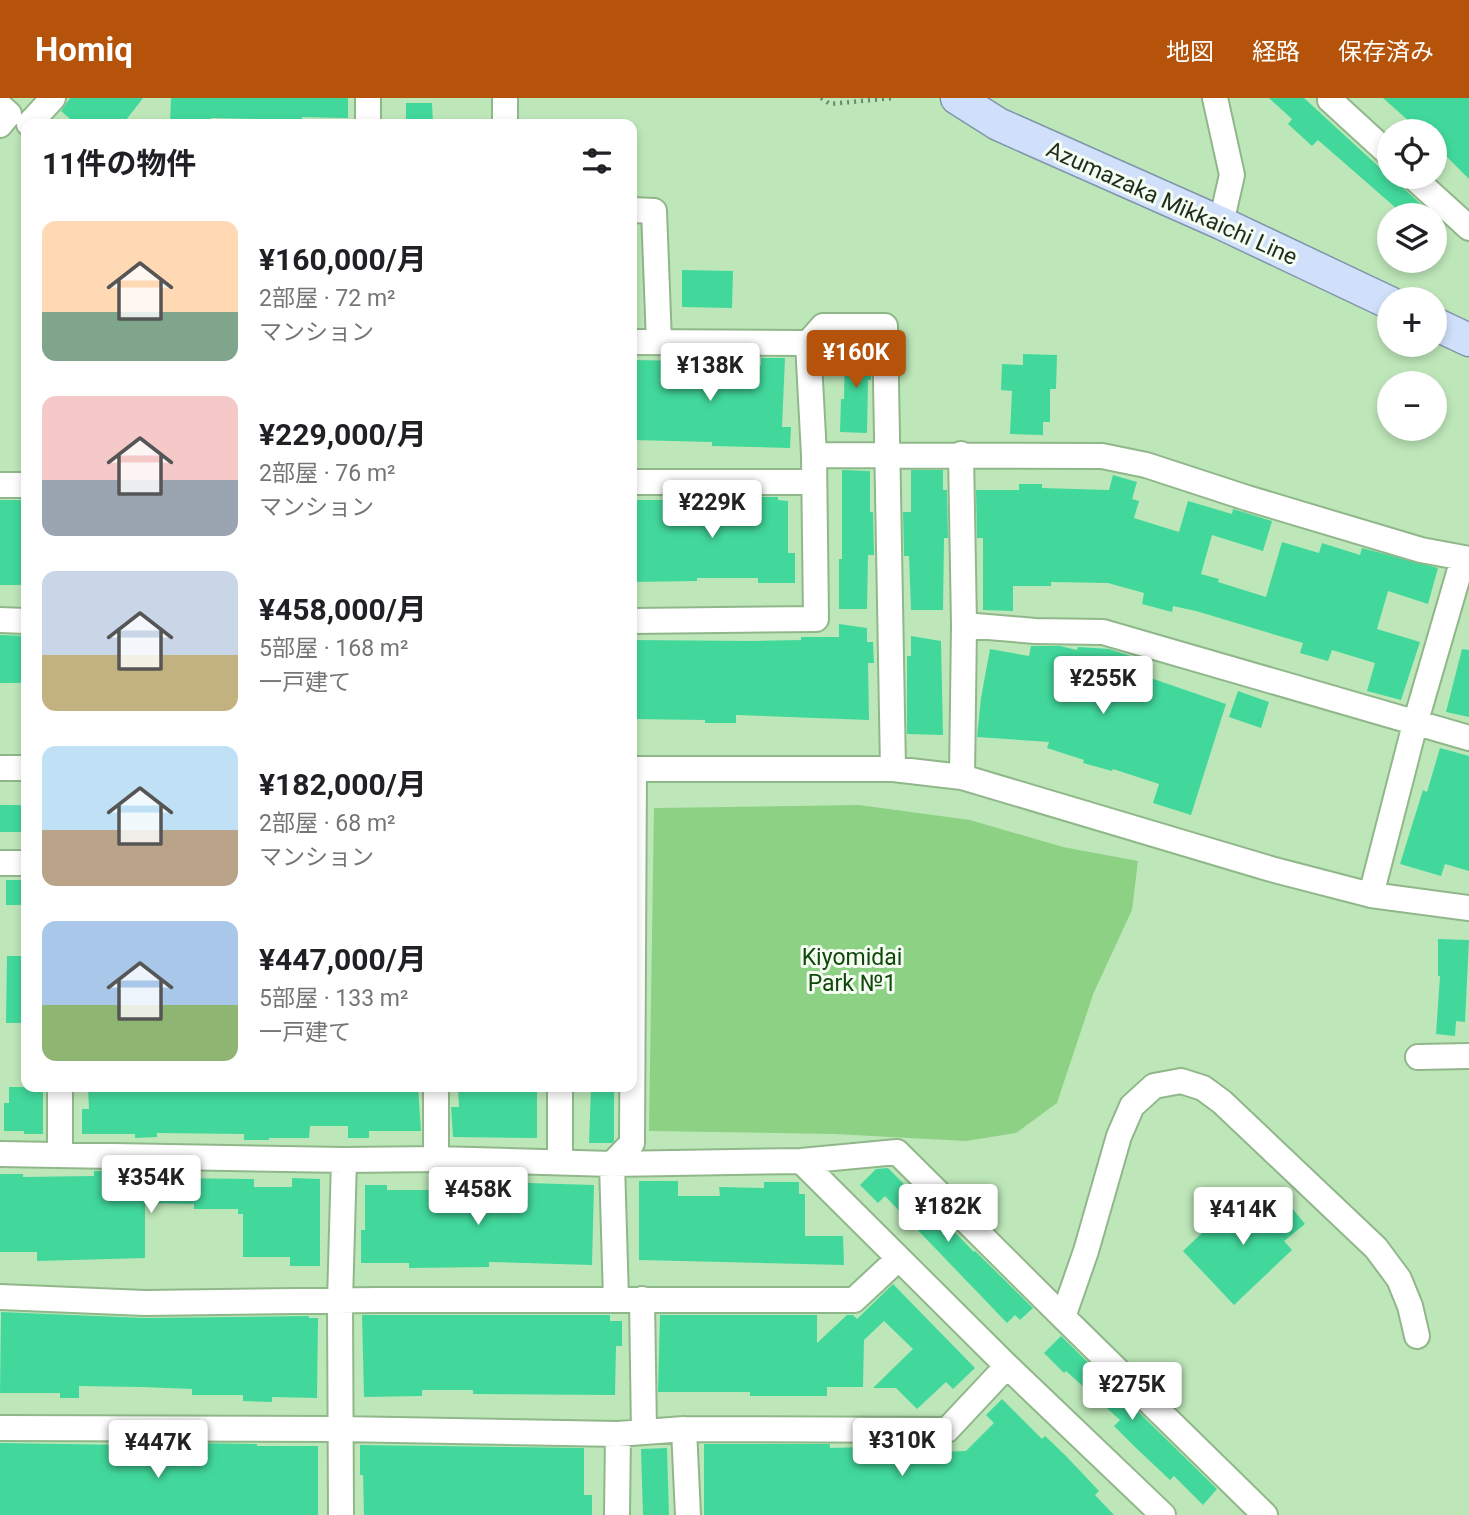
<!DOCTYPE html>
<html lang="ja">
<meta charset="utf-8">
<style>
:root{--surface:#fff;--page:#f2f2f2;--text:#202124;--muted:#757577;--accent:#b45309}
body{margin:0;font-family:Roboto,"Noto Sans JP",sans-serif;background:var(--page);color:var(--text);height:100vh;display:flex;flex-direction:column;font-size:26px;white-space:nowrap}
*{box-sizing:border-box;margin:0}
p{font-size:23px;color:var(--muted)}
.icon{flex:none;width:38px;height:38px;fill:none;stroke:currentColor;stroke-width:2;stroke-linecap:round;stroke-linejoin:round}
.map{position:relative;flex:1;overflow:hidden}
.sheet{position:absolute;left:21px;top:21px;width:616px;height:973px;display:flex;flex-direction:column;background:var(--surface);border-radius:14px;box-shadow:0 4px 10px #0003}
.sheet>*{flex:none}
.buttons{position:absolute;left:1377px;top:21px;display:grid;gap:14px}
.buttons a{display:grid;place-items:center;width:70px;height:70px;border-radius:50%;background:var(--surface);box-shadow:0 4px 10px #0003;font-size:35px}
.price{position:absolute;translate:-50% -60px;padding:0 16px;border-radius:7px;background:#fff;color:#222;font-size:23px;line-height:46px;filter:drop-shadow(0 2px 4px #0008)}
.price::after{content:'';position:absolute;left:50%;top:42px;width:21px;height:16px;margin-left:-10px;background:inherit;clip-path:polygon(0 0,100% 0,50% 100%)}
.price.current{background:var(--accent);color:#fff}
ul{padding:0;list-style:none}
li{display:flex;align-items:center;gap:21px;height:175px;padding:0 21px}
li span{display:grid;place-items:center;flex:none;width:196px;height:140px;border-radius:14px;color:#555}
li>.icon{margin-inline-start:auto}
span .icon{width:84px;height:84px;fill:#fffc;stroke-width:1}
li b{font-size:30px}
h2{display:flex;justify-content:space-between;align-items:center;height:84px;padding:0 21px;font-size:30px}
header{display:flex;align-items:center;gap:42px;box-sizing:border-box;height:98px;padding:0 35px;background:var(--accent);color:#fff}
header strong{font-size:33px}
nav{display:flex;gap:38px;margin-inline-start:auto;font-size:24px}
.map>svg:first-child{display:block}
.green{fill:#8cd184}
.building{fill:#42d89b}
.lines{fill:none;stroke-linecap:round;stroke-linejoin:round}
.minor-casing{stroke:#90b78a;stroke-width:28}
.major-casing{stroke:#7f95aa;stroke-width:35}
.path{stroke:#6b8768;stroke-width:4.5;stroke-dasharray:2 5;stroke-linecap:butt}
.minor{stroke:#fff;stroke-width:24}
.major{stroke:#d1e0fa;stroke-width:32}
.labels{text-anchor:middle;stroke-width:6;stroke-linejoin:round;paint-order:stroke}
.street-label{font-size:23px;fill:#1e2e1c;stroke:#f6fef4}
.park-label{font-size:23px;fill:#0f4909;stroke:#f6fef4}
</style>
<header>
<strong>Homiq</strong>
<nav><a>地図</a><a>経路</a><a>保存済み</a></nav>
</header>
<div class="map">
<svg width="1469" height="1417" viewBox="0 0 1469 1417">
<rect width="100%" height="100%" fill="#bee7b9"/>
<!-- green -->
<path class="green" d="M 859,707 L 970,722 L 1063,749 L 1138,763 L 1132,812 L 1094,894 L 1057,1005 L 1016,1035 L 966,1043 L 834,1036 L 649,1033 L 654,710 Z"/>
<!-- building -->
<path class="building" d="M 70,0 L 143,0 L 123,26 L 76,26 L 61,13 Z
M 171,0 L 348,0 L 348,20 L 302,19 L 302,22 L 211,20 L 211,26 L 170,26 Z
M 1269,0 L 1304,0 L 1390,79 L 1399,79 L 1403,90 L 1433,117 L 1404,117 L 1318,42 L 1312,48 L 1288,26 L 1292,21 Z
M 1383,0 L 1469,0 L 1469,81 L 1435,47 L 1435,33 L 1420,33 Z
M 406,5 L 432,5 L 433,26 L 406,26 Z
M 682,172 L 733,173 L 732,210 L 682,209 Z
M 845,248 L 870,248 L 871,282 L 868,282 L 867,335 L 840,334 L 841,301 L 844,301 Z
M 1023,256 L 1057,257 L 1056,291 L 1050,291 L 1050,324 L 1043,324 L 1043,337 L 1010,336 L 1012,293 L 1001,292 L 1002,266 L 1023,267 Z
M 761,260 L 785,260 L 782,329 L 791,329 L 790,350 L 712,348 L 712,344 L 632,342 L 632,262 L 692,263 L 692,267 L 761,268 Z
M 842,372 L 870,373 L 870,414 L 873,414 L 874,457 L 868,457 L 867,511 L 839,511 L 839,461 L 842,461 Z
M 911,372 L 943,372 L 943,392 L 947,392 L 948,440 L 944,440 L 943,512 L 911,512 L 909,458 L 904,458 L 903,414 L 911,414 Z
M 1113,377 L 1137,384 L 1132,401 L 1139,403 L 1134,420 L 1179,434 L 1188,403 L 1232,416 L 1233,411 L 1272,423 L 1263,453 L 1212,437 L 1201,476 L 1219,481 L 1218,484 L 1266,499 L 1282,444 L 1319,455 L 1322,445 L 1360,457 L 1362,450 L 1438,470 L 1428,506 L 1388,493 L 1377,531 L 1420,544 L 1401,602 L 1367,593 L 1375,565 L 1332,552 L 1328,563 L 1300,555 L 1303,545 L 1196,513 L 1173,508 L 1172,514 L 1142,506 L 1144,495 L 1108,485 L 1051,484 L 1051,488 L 1013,488 L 1013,513 L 983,512 L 983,440 L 977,440 L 976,392 L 1019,392 L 1019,386 L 1042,386 L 1042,390 L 1109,392 Z
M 673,399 L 778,399 L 778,402 L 788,403 L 788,455 L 795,455 L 795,485 L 758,485 L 758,480 L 697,480 L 697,483 L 632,484 L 632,402 L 673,402 Z
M 0,402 L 24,402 L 26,487 L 0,487 Z
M 839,526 L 867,530 L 867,544 L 873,544 L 874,565 L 868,565 L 869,622 L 736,617 L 736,625 L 705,625 L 705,622 L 632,621 L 632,542 L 752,543 L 801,542 L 801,539 L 839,539 Z
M 0,537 L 26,538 L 26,585 L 0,585 Z
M 911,538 L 941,543 L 943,637 L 907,636 L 907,558 L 911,558 Z
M 1031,548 L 1060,548 L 1077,552 L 1078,549 L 1109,551 L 1143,562 L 1139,576 L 1226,606 L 1191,717 L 1153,705 L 1159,686 L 1113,671 L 1112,673 L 1083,665 L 1084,662 L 1047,650 L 1049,644 L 977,639 L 981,600 L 990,551 L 1029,558 Z
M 1462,551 L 1469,552 L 1469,619 L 1446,614 Z
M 1238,593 L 1269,604 L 1261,630 L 1229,619 Z
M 1440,650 L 1469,658 L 1469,773 L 1445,766 L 1441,778 L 1400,766 L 1423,692 L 1427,694 Z
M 0,707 L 26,707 L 26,734 L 0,734 Z
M 6,782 L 26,782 L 26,807 L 6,807 Z
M 1438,841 L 1469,842 L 1465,924 L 1456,923 L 1455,938 L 1436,936 L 1440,878 L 1438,878 Z
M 7,858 L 26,858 L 26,925 L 6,925 Z
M 25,979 L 26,989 L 43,989 L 43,1036 L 24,1036 L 24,1033 L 4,1033 L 4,1005 L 9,1005 L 9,989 L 25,989 Z
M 88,989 L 418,989 L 421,1033 L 369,1033 L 369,1040 L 348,1040 L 348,1028 L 310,1028 L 309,1040 L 269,1040 L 269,1042 L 244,1042 L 244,1036 L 157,1035 L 157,1039 L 135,1040 L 135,1036 L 82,1036 L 82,1011 L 89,1011 Z
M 458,989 L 537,989 L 537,1040 L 453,1039 L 451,1009 L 459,1009 Z
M 591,989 L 614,989 L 614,1043 L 612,1045 L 589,1045 Z
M 888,1070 L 907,1089 L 909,1087 L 974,1154 L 975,1153 L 1033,1210 L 1020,1222 L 1015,1217 L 1007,1225 L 885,1098 L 878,1105 L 860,1087 L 876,1071 Z
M 94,1073 L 119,1073 L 119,1077 L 171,1077 L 171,1080 L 254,1081 L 254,1089 L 292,1089 L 292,1080 L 320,1081 L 320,1168 L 290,1168 L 290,1159 L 243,1159 L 243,1116 L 238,1116 L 238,1111 L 194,1111 L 194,1106 L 145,1105 L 145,1160 L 37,1163 L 37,1154 L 0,1154 L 0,1076 L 23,1076 L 23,1079 L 94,1078 Z
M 639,1083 L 678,1083 L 678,1098 L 720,1098 L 719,1089 L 764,1090 L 764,1084 L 799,1084 L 799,1096 L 805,1096 L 805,1138 L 843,1138 L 844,1167 L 639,1162 Z
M 528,1085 L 594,1087 L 592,1167 L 489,1164 L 489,1169 L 409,1170 L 409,1165 L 361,1165 L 361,1132 L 365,1132 L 365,1087 L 387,1087 L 387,1092 L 481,1092 L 481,1098 L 491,1098 L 491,1101 L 528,1101 Z
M 1241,1098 L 1265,1124 L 1287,1104 L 1305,1126 L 1284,1143 L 1292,1152 L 1234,1207 L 1183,1153 Z
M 893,1186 L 975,1270 L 953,1291 L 946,1284 L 917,1311 L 896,1290 L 873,1290 L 913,1251 L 884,1223 L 864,1242 L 863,1289 L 827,1289 L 827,1298 L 750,1298 L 750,1294 L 658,1294 L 660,1217 L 817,1217 L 817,1245 L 847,1217 L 853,1217 L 857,1221 Z
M 1,1214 L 144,1220 L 309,1218 L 309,1220 L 318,1220 L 317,1300 L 272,1299 L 272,1304 L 243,1303 L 243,1297 L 192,1297 L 192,1291 L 141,1289 L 79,1288 L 79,1300 L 60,1300 L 60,1295 L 0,1295 Z
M 362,1217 L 610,1217 L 610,1223 L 622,1223 L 622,1248 L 616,1248 L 615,1297 L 473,1296 L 473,1292 L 422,1292 L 422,1298 L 364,1299 Z
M 1061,1238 L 1217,1391 L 1203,1407 L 1174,1378 L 1170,1382 L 1135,1349 L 1114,1328 L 1120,1322 L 1066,1273 L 1064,1275 L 1044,1255 Z
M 1002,1301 L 1042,1341 L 1045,1338 L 1066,1358 L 1099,1393 L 1095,1397 L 1114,1417 L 704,1417 L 704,1346 L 830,1346 L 830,1350 L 937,1347 L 937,1354 L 966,1353 L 994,1325 L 986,1317 Z
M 0,1345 L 190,1348 L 190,1345 L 257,1346 L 257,1348 L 318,1348 L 318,1417 L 0,1417 Z
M 360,1347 L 584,1350 L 584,1397 L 592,1397 L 592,1417 L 364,1417 L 363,1377 L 360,1377 Z
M 667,1350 L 669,1417 L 643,1417 L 641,1351 Z"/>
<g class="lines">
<!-- minor casing -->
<g class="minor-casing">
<path id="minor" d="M 1215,0 L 1232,77 L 1221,125
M 1333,0 L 1330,2 L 1390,57
M 0,8 L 9,16 L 0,27
M 29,26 L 53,0
M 368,26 L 368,0
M 505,26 L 505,0
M 1413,79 L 1469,130
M 632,112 L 654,113 L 659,244
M 632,244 L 808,245
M 961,356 L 964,527 L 962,679
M 814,357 L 1102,358 L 1146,367 L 1247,400 L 1421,452 L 1469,461
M 632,384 L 813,384
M 0,387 L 26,387
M 0,522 L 26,523
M 632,523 L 816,521 L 814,357 L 808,245 L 823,228 L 885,228 L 893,671
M 964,527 L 1035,533 L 1103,534 L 1469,640
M 0,670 L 26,670
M 632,671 L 893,671 L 962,679 L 1271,771 L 1371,797 L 1469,810
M 0,765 L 26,765
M 1371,797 L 1415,626 L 1463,461
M 1418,959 L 1469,958
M 60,989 L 60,1056
M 436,989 L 436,1061
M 0,1056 L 344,1062 L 436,1061 L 612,1066 L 801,1063 L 897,1054 L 1063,1219 L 1265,1417
M 801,1063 L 1007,1268 L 1163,1417
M 560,1064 L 560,989
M 0,1199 L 145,1205 L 377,1202 L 854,1202 L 898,1161
M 616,1201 L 612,1066 L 632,1045 L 634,671
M 642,1201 L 644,1334
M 1063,1219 L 1086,1153 L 1119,1038 L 1132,1008 L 1154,988 L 1181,983 L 1203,990 L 1222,1004 L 1376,1150 L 1399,1181 L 1410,1208 L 1417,1238
M 0,1330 L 339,1331 L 618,1336 L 684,1331 L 947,1332 L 1007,1268
M 684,1331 L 688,1417
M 341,1417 L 340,1203 L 344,1062
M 617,1417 L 618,1336"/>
</g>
<!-- major casing -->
<g class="major-casing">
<path id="major" d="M 957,0 L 998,26 L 1221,125 L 1390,205
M 1435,226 L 1469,242"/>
</g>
<!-- path -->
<path class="path" d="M 821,0 L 830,6 L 893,0"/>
<!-- minor -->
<use href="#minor" class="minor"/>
<!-- major -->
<use href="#major" class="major"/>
</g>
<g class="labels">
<!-- street labels -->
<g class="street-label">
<text transform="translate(1172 105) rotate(24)" y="8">Azumazaka Mikkaichi Line</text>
</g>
<!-- park labels -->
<g class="park-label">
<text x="852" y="867">Kiyomidai<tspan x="852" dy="26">Park №1</tspan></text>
</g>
</g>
</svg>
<div class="buttons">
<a><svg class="icon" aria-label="locate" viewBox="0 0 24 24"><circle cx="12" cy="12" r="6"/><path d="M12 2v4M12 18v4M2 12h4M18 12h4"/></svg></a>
<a><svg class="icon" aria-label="layers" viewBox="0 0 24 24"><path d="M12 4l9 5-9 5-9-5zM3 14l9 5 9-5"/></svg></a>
<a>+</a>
<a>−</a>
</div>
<b class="price current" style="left:856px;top:292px">¥160K</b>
<b class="price" style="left:710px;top:305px">¥138K</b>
<b class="price" style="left:712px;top:442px">¥229K</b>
<b class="price" style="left:1103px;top:618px">¥255K</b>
<b class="price" style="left:151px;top:1117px">¥354K</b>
<b class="price" style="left:478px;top:1129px">¥458K</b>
<b class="price" style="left:948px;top:1146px">¥182K</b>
<b class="price" style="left:1243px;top:1149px">¥414K</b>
<b class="price" style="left:1132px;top:1324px">¥275K</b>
<b class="price" style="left:902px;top:1380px">¥310K</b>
<b class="price" style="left:158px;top:1382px">¥447K</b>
<section class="sheet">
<h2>11件の物件<svg class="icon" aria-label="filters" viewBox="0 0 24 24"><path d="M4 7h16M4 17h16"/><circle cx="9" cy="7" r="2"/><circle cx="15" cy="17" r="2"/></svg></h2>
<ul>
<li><span style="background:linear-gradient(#ffd9b3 65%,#7fa58c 0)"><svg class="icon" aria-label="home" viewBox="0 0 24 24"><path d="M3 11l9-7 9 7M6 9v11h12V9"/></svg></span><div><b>¥160,000/月</b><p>2部屋 · 72 m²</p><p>マンション</p></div></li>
<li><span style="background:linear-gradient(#f6c9c9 60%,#9aa5b1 0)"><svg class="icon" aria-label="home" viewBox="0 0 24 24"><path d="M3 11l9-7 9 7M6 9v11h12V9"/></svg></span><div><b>¥229,000/月</b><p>2部屋 · 76 m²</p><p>マンション</p></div></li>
<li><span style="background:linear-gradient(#c9d6e8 60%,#c2b280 0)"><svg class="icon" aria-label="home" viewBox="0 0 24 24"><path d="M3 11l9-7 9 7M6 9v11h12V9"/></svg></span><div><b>¥458,000/月</b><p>5部屋 · 168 m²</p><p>一戸建て</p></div></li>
<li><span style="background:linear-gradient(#bfe0f5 60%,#b9a48a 0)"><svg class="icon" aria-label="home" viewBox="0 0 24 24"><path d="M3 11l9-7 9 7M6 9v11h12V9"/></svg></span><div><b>¥182,000/月</b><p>2部屋 · 68 m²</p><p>マンション</p></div></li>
<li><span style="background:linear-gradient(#a9c7e8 60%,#8fb573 0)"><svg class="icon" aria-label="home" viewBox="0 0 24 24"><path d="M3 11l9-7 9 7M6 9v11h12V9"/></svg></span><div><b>¥447,000/月</b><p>5部屋 · 133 m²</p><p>一戸建て</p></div></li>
</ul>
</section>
</div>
